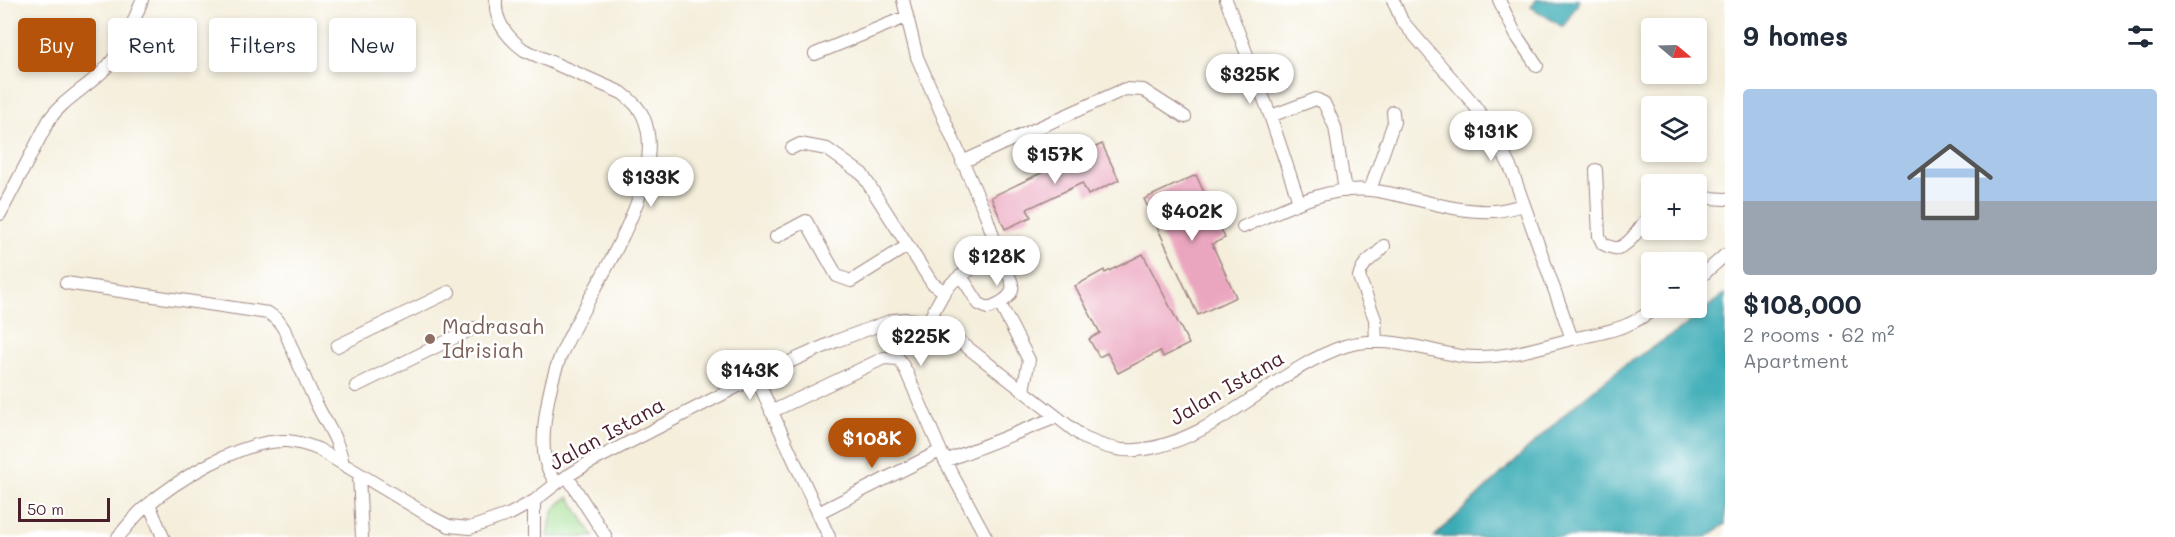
<!DOCTYPE html>
<meta charset="utf-8">
<style>
:root{--surface:#fff;--page:#f6f6f7;--text:#1f2937;--muted:#747a83;--accent:#b45309}
body{margin:0;font-family:Mali,sans-serif;background:var(--page);color:var(--text);height:100vh;display:flex;flex-direction:column;font-size:22px;white-space:nowrap}
*{box-sizing:border-box;margin:0}
p{font-size:20px;color:var(--muted)}
.icon{flex:none;width:33px;height:33px;fill:none;stroke:currentColor;stroke-width:2;stroke-linecap:round;stroke-linejoin:round}
.map{position:relative;flex:1;overflow:hidden}
.details{display:flex;flex-direction:column;background:var(--surface);width:450px}
.details>*{flex:none}
.hud{position:absolute;left:18px;top:18px;width:570px;height:54px;display:flex;gap:12px}
.needle{width:39px;rotate:109deg}
.buttons{position:absolute;left:1641px;top:18px;display:grid;gap:12px}
.buttons a{display:grid;place-items:center;width:66px;height:66px;border-radius:6px;background:var(--surface);box-shadow:0 3px 9px #0003;font-size:30px}
.scale{position:absolute;left:18px;bottom:15px;width:92px;box-sizing:border-box;padding-left:6px;border:3px solid #4a1f2b;border-top:0;font-size:16px;line-height:21px;white-space:nowrap;color:#4a1f2b;-webkit-text-stroke:4px #fff;paint-order:stroke}
.price{position:absolute;translate:-50% -51px;padding:0 14px;border-radius:21px;background:#fff;color:#222;font-size:20px;line-height:39px;filter:drop-shadow(0 2px 3px #0008)}
.price::after{content:'';position:absolute;left:50%;top:36px;width:18px;height:14px;margin-left:-9px;background:inherit;clip-path:polygon(0 0,100% 0,50% 100%)}
.price.on{background:var(--accent);color:#fff}
ul{padding:0;list-style:none}
li{display:grid;align-content:center;gap:12px;height:318px;padding:0 18px}
li span{display:grid;place-items:center;height:186px;border-radius:6px;color:#555}
li>.icon{margin-inline-start:auto}
span .icon{width:108px;height:108px;fill:#fffc;stroke-width:1}
li b{font-size:26px}
h2{display:flex;justify-content:space-between;align-items:center;height:72px;padding:0 18px;font-size:26px}
.pill{padding:0 21px;border-radius:6px;background:var(--surface);box-shadow:0 3px 9px #0003;font-size:21px;line-height:54px}
.pill.on{background:var(--accent);color:#fff}
main{display:flex;flex:1;min-height:0}
.map>svg:first-child{display:block}
.green{fill:#a1de92;stroke:#767e5e;stroke-width:1.5}
.water{fill:#3bacb6;stroke:#426670;stroke-width:1.5}
.building{fill:#eba6bf}
.lines{fill:none;stroke-linecap:round;stroke-linejoin:round}
.minor-casing{stroke:#9f8683;stroke-width:14}
.minor{stroke:#fff;stroke-width:12}
.education-dot{fill:#8d6e63;stroke:#fff;stroke-width:2}
.labels{text-anchor:middle;stroke-width:5;stroke-linejoin:round;paint-order:stroke}
.education-label{font-size:21px;fill:#785e54;stroke:#fff;text-anchor:start}
.street-label{font-size:21px;fill:#4a1f2b;stroke:#fff}
</style>
<main>
<div class="map">
<svg width="1725" height="537" viewBox="0 0 1725 537">
<rect width="100%" height="100%" fill="#fff"/>
<filter id="ink" filterUnits="userSpaceOnUse"><feTurbulence type="fractalNoise" baseFrequency=".0167" numOctaves="2"/><feDisplacementMap in="SourceGraphic" scale="12" xChannelSelector="R" yChannelSelector="G"/><feConvolveMatrix kernelMatrix="1 2 1 2 8 2 1 2 1" color-interpolation-filters="sRGB"/></filter>
<filter id="wash" filterUnits="userSpaceOnUse"><feTurbulence type="fractalNoise" baseFrequency=".008" numOctaves="4" result="noise"/><feDisplacementMap in="SourceGraphic" scale="24" xChannelSelector="R" yChannelSelector="G"/><feGaussianBlur stdDeviation="1.35" result="paint"/><feColorMatrix in="noise" values="0 0 0 0 0 0 0 0 0 0 0 0 0 0 0 0 0 1.4 0 .05"/><feComposite in="paint" operator="in"/></filter>
<g filter="url(#wash)">
<rect width="100%" height="100%" fill="#f4eedb"/>
<!-- green -->
<path class="green" d="M 569,497 L 594,537 L 548,537 C 551,516 551,508 569,497 Z"/>
<!-- water -->
<path class="water" d="M 1536,0 L 1580,0 L 1563,27 L 1531,7 Z
M 1725,293 L 1725,524 L 1707,537 L 1434,537 L 1568,411 L 1623,366 L 1681,329 Z"/>
<g id="blocks">
<!-- building -->
<path class="building" d="M 1102,144 L 1119,180 L 1088,195 L 1082,183 L 1027,209 L 1031,217 L 1005,229 L 991,197 Z
M 1196,175 L 1225,238 L 1212,244 L 1236,297 L 1198,315 L 1144,199 Z
M 1143,254 L 1189,344 L 1163,357 L 1160,351 L 1118,373 L 1107,353 L 1099,357 L 1089,339 L 1100,333 L 1075,286 L 1104,270 L 1105,273 Z"/>
</g>
</g>
<g filter="url(#ink)">
<use href="#blocks" fill-opacity="0" stroke="#9f8683" stroke-width="1.5"/>
<g class="lines">
<!-- minor casing -->
<g class="minor-casing">
<path id="minor" d="M 496,0 C 494,21 508,38 524,50 L 622,93 C 630,99 639,107 643,116 C 673,183 582,298 559,360 C 549,386 539,437 546,463 C 548,471 553,478 556,484
M 903,0 L 917,57 L 986,215 L 994,239 L 996,260
M 1226,0 L 1269,112 L 1299,202
M 1393,0 L 1402,21 L 1472,102 L 1492,130 L 1512,171 L 1572,339
M 1499,0 L 1516,35 L 1537,66
M 815,54 L 906,17
M 1271,116 L 1316,99 L 1324,103 L 1335,127 L 1345,191
M 792,148 L 800,144 L 827,149 L 862,174 L 932,283 L 945,292
M 962,162 L 1125,89 L 1143,90 L 1185,117
M 1596,170 L 1599,236 L 1603,244 C 1608,246 1613,249 1618,248 C 1632,244 1643,222 1652,211
M 1370,190 L 1394,122 L 1393,112
M 1696,197 L 1725,199
M 0,214 L 49,120 C 62,101 84,89 101,73 C 122,54 132,26 142,0
M 1243,227 C 1283,209 1326,186 1370,190 C 1412,195 1450,213 1493,211 C 1503,211 1514,207 1524,205
M 776,237 L 806,221 L 837,276 L 851,281 L 907,246
M 1696,281 L 1725,255
M 66,283 L 268,313 L 277,319 L 284,329 C 294,354 305,379 316,403 C 326,424 339,440 343,464
M 1000,304 L 1029,360 L 1023,390
M 927,324 C 934,312 940,296 949,286 C 960,274 981,262 996,260 C 1019,283 1019,297 988,308 L 979,304 L 961,276
M 1376,342 L 1375,319 L 1359,277 C 1363,259 1375,259 1384,246
M 337,346 L 449,292
M 756,377 L 829,537
M 356,386 L 474,328
M 771,412 L 884,358 L 899,359 L 906,371 L 945,461 L 986,537
M 945,461 L 1057,417
M 359,474 L 362,537
M 567,476 L 606,537
M 534,501 L 534,537
M 149,504 L 163,537
M 818,513 L 940,451
M 118,537 C 126,528 134,517 143,509 C 175,481 242,439 287,441 C 298,442 308,445 318,449 L 431,517 L 449,526 L 470,528 L 510,514 L 534,501 L 561,480 L 587,464 L 756,377 L 836,341 L 893,320 L 905,319 L 915,320 L 954,337 L 1084,438 C 1099,445 1118,452 1136,450 C 1211,445 1275,369 1345,346 C 1382,334 1424,350 1461,356 C 1500,361 1535,348 1572,339 C 1591,335 1612,332 1629,324 C 1639,320 1648,313 1656,308"/>
</g>
<!-- minor -->
<use href="#minor" class="minor"/>
</g>
</g>
<!-- markers -->
<circle class="education-dot" cx="430" cy="339" r="6"/>
<g class="labels">
<!-- education labels -->
<g class="education-label">
<text x="442" y="334">Madrasah<tspan x="442" dy="24">Idrisiah</tspan></text>
</g>
<!-- street labels -->
<g class="street-label">
<text transform="translate(1227 388) rotate(-30)" y="7">Jalan Istana</text>
<text transform="translate(607 434) rotate(-29)" y="7">Jalan Istana</text>
</g>
</g>
</svg>
<div class="buttons">
<a><svg class="needle" viewBox="-14 -14 28 28"><path d="M0-13l5 13h-10z" fill="#e53935"/><path d="M0 13l5-13h-10z" fill="#747a83"/></svg></a>
<a><svg class="icon" aria-label="layers" viewBox="0 0 24 24"><path d="M12 4l9 5-9 5-9-5zM3 14l9 5 9-5"/></svg></a>
<a>+</a>
<a>−</a>
</div>
<div class="scale">50 m</div>
<b class="price" style="left:1250px;top:105px">$325K</b>
<b class="price" style="left:1491px;top:162px">$131K</b>
<b class="price" style="left:1055px;top:185px">$157K</b>
<b class="price" style="left:651px;top:208px">$133K</b>
<b class="price" style="left:1192px;top:242px">$402K</b>
<b class="price" style="left:997px;top:287px">$128K</b>
<b class="price" style="left:921px;top:367px">$225K</b>
<b class="price" style="left:750px;top:401px">$143K</b>
<b class="price on" style="left:872px;top:469px">$108K</b>
<div class="hud">
<a class="pill on">Buy</a>
<a class="pill">Rent</a>
<a class="pill">Filters</a>
<a class="pill">New</a>
</div>
</div>
<section class="details">
<h2>9 homes<svg class="icon" aria-label="filters" viewBox="0 0 24 24"><path d="M4 7h16M4 17h16"/><circle cx="9" cy="7" r="2"/><circle cx="15" cy="17" r="2"/></svg></h2>
<ul>
<li><span style="background:linear-gradient(#a9c7e8 60%,#9aa5b1 0)"><svg class="icon" aria-label="home" viewBox="0 0 24 24"><path d="M3 11l9-7 9 7M6 9v11h12V9"/></svg></span><div><b>$108,000</b><p>2 rooms · 62 m²</p><p>Apartment</p></div></li>
</ul>
</section>
</main>
